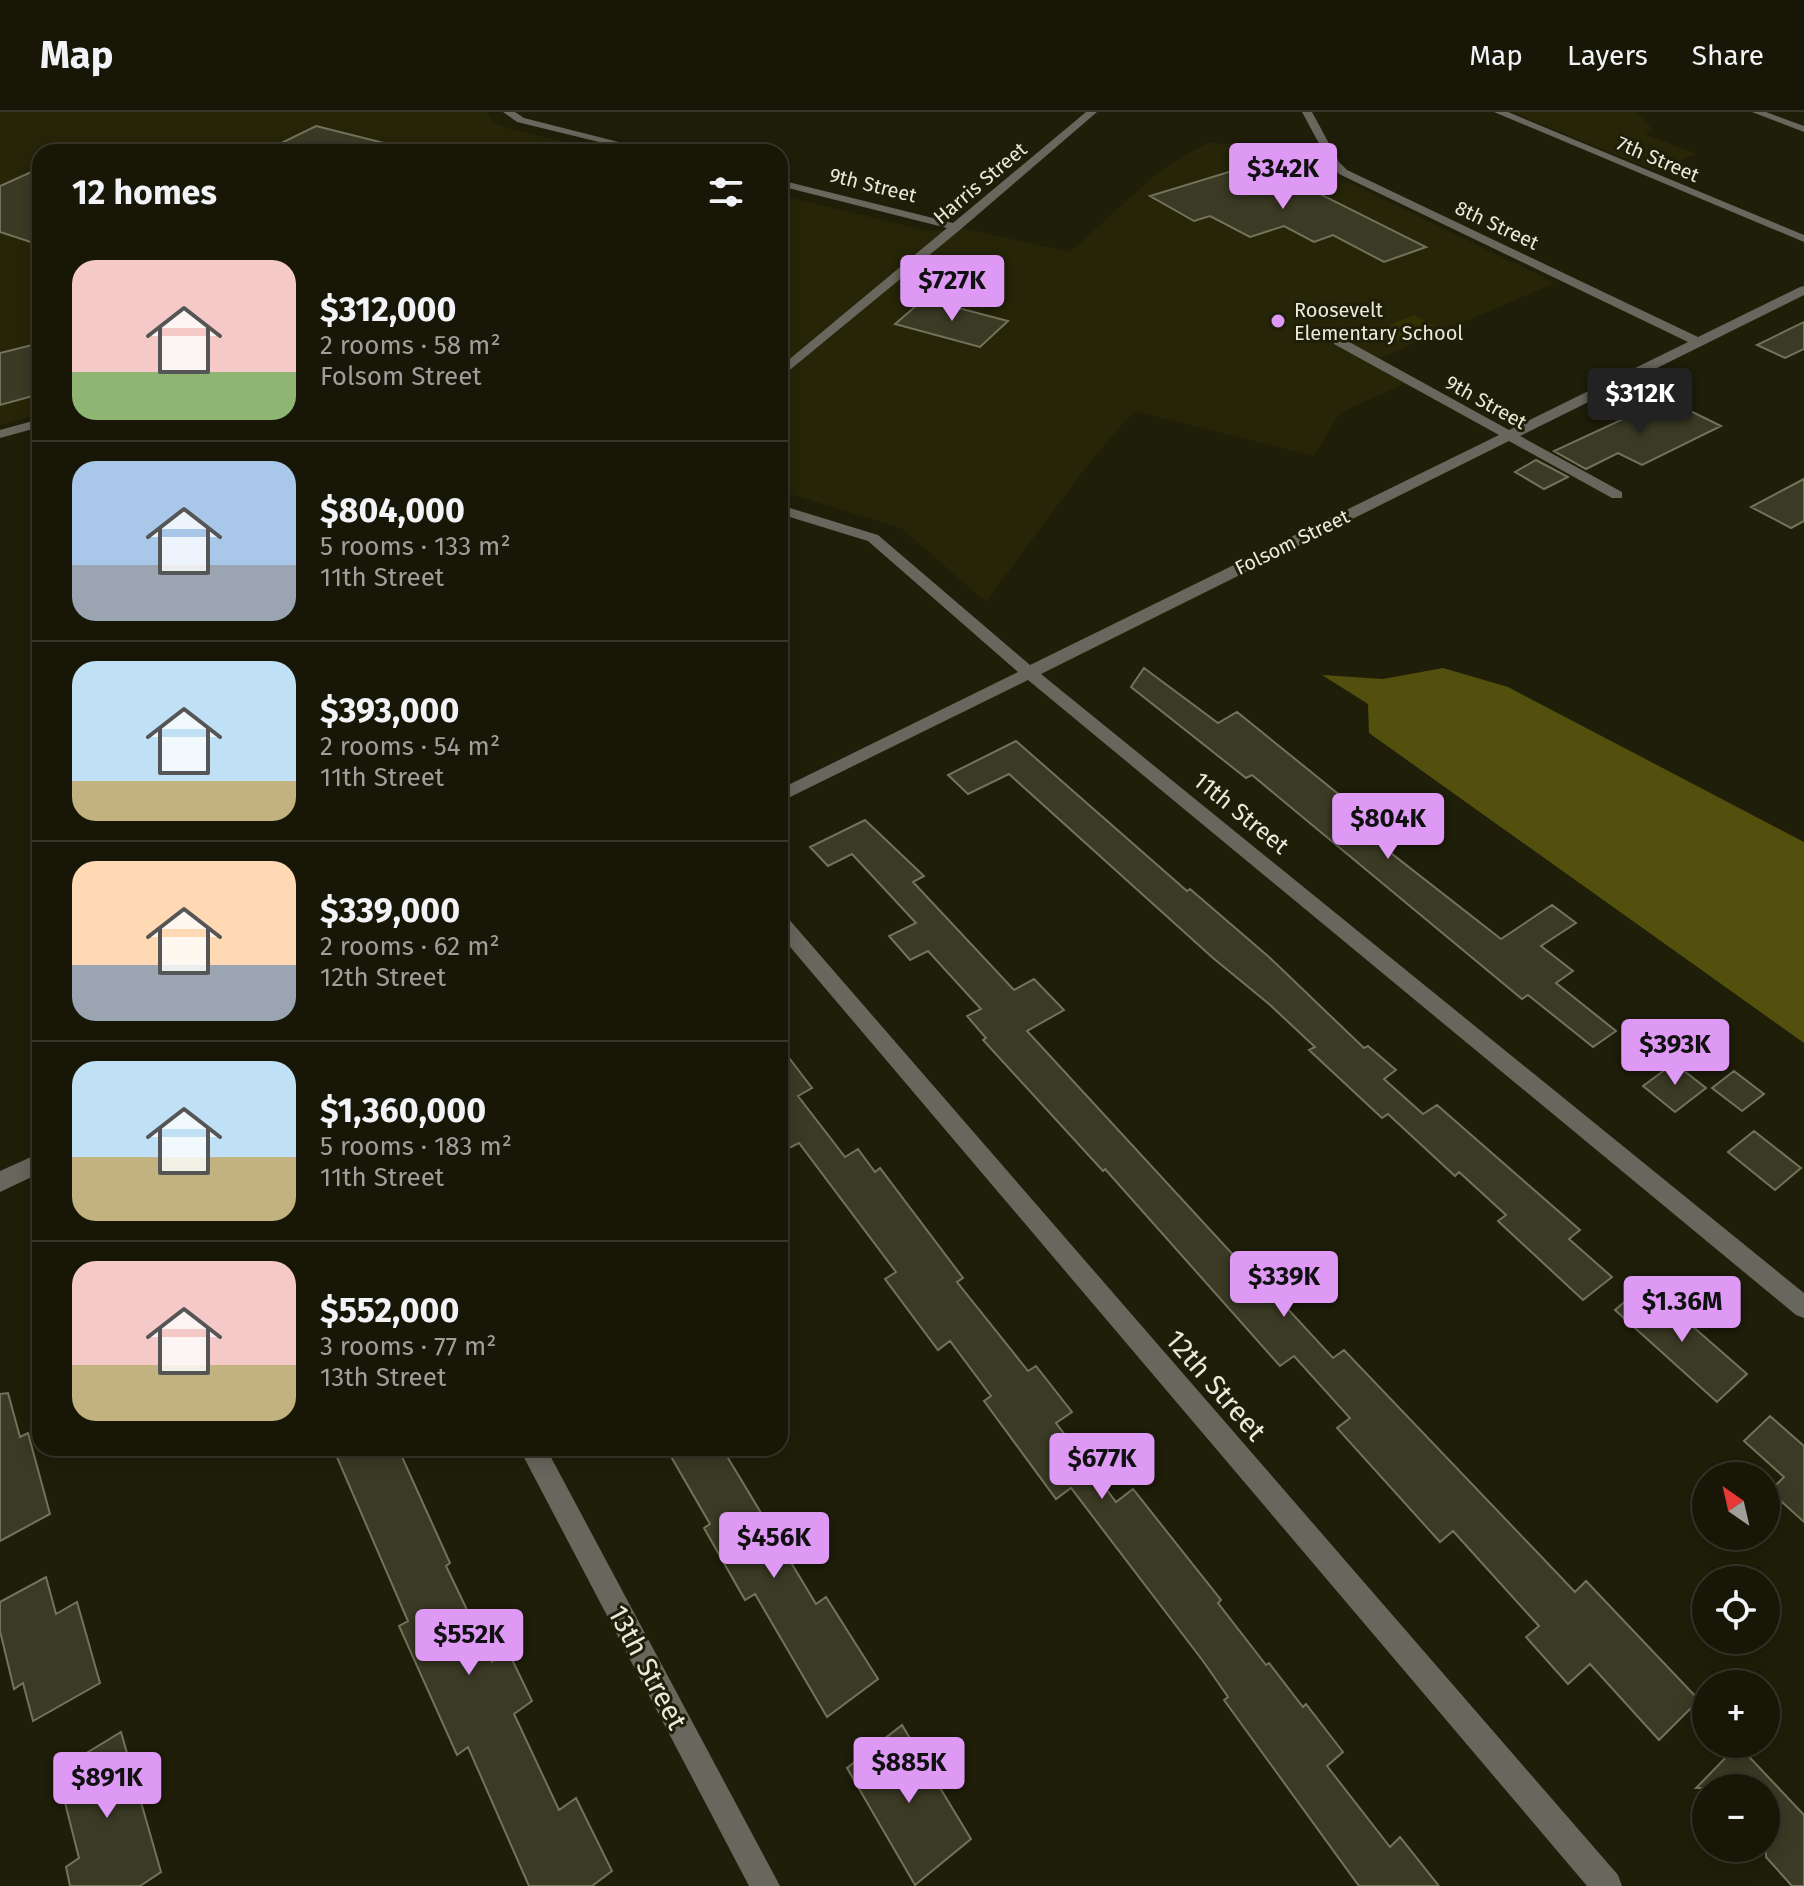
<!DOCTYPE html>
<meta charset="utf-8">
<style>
:root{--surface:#171607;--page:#201f11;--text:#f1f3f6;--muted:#9e9f9b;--line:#363528;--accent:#dd99f4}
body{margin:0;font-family:"Fira Sans",sans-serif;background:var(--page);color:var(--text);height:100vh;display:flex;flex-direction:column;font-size:30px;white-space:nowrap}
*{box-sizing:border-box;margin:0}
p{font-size:26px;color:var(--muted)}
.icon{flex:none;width:44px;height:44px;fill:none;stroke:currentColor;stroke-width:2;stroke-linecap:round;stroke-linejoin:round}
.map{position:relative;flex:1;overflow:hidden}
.sheet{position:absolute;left:32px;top:32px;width:756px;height:1312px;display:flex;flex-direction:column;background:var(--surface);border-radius:24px;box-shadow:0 4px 20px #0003,0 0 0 2px var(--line)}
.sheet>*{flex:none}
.needle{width:52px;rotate:326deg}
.controls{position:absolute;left:1692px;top:1350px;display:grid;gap:16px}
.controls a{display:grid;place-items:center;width:88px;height:88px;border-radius:50%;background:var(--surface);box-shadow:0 4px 20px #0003,0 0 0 2px var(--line);font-size:40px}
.price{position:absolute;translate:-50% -68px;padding:0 18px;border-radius:8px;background:var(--accent);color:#111;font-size:26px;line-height:52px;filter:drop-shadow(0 2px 4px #0008)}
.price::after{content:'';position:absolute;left:50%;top:48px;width:24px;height:18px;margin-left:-12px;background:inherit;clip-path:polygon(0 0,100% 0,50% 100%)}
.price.current{background:#222;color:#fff}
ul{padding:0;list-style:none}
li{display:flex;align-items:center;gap:24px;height:200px;padding:0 40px}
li+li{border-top:2px solid var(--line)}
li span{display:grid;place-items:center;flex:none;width:224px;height:160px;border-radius:24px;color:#555}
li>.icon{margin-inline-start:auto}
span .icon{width:96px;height:96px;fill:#fffc;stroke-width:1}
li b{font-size:34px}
h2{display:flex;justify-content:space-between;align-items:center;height:96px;padding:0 40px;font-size:34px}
header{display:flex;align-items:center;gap:48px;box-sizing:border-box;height:112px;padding:0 40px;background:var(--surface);border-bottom:2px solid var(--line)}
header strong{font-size:38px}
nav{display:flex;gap:44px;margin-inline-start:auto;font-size:28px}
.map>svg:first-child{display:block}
.built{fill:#262508}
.green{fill:#323101}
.forest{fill:#53500e}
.building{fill:#3b3a25;stroke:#73735c;stroke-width:2}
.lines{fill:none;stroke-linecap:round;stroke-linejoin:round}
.minor{fill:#67675d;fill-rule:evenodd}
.poi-dot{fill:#dd99f4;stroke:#1f1e09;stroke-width:3}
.labels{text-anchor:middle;stroke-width:6;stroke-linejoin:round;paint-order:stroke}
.far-street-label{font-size:20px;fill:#e9e9dc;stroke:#1f1e09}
.far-poi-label{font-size:20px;fill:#e9e9dc;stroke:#1f1e09;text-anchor:start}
.street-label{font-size:24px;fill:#e9e9dc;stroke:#1f1e09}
.near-street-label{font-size:28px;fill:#e9e9dc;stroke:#1f1e09}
</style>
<header>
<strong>Map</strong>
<nav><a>Map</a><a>Layers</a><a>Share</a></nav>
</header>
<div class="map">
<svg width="1804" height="1774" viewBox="0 0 1804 1774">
<rect width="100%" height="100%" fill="#1f1e09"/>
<!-- built -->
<path class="built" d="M 0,0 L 486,0 L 494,11 L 507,16 L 606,40 L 40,40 L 40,302 L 0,313 Z
M 1511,0 L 1637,0 L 1653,18 L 1645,22 L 1697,42 L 1654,58 Z
M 1207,31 L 1309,32 L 1318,48 L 1332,62 L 1555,171 L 1371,250 L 1406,271 L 1340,301 L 1314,344 L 1134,299 L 1089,351 L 986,490 L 901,416 L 780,379 L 780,83 L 928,119 L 967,117 L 1070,140 L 1162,57 Z"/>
<!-- green -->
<path class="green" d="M 1414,203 L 1434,214 L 1391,231 L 1371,220 Z"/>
<!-- forest -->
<path class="forest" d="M 1443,556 L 1508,575 L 1804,730 L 1804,931 L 1369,621 L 1368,592 L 1322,563 L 1383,567 Z"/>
<!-- building -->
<path class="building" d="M 316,14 L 384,31 L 383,40 L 263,40 Z
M 1245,55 L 1258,61 L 1270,57 L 1426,135 L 1384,150 L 1333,123 L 1314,130 L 1284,114 L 1250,125 L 1210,104 L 1194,109 L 1150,84 Z
M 40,56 L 40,133 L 0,120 L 0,74 Z
M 924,187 L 1008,209 L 980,235 L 895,212 Z
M 1804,210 L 1804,237 L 1785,246 L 1757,233 Z
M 40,231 L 40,282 L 0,293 L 0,241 Z
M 1666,287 L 1721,314 L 1642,353 L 1618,341 L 1586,357 L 1554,339 Z
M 1536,348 L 1568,365 L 1544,377 L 1515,360 Z
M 1804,367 L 1804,409 L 1791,416 L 1751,395 Z
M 1144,556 L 1218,611 L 1237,600 L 1394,727 L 1382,734 L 1501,827 L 1552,793 L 1576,811 L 1541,834 L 1573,859 L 1556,871 L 1616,919 L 1593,935 L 1528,883 L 1522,887 L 1252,663 L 1246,666 L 1131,575 Z
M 1016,629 L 1187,779 L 1190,777 L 1269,845 L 1364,936 L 1368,934 L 1396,958 L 1384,967 L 1423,1002 L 1437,993 L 1580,1118 L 1569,1127 L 1612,1165 L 1583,1188 L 1498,1109 L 1506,1103 L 1459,1060 L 1455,1064 L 1388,1002 L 1382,1006 L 1309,938 L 1315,935 L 1269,892 L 1213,846 L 1009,662 L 968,682 L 948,663 Z
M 865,708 L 924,764 L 913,770 L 1014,878 L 1034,867 L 1064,898 L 1027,919 L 1236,1146 L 1239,1144 L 1333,1246 L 1344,1238 L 1575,1480 L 1586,1469 L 1699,1588 L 1659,1628 L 1590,1552 L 1568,1572 L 1526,1525 L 1539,1514 L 1453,1419 L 1440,1430 L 1337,1316 L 1350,1306 L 1294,1244 L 1280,1254 L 1105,1057 L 1103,1059 L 983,928 L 986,926 L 967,904 L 981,897 L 928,839 L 910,848 L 889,824 L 916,811 L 852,742 L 828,754 L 810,735 Z
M 780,934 L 812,976 L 798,984 L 845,1045 L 858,1037 L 875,1060 L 880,1056 L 963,1166 L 957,1170 L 1028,1259 L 1036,1254 L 1072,1300 L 1056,1311 L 1116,1390 L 1133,1377 L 1221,1488 L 1218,1491 L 1266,1553 L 1269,1551 L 1303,1595 L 1306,1592 L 1343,1640 L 1327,1654 L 1390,1735 L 1400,1725 L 1439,1774 L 1359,1774 L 1224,1588 L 1228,1585 L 1203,1549 L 1071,1376 L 1056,1387 L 984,1289 L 991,1284 L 950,1229 L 938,1238 L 885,1167 L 896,1160 L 799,1031 L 789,1036 L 780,1024 Z
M 1674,951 L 1706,976 L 1675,1000 L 1643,974 Z
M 1734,959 L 1764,982 L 1742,999 L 1712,976 Z
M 1754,1019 L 1801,1056 L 1775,1078 L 1728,1040 Z
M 1642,1175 L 1671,1201 L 1674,1198 L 1747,1262 L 1717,1290 L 1615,1198 Z
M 8,1281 L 20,1325 L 28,1321 L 50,1402 L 0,1429 L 0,1282 Z
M 1770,1304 L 1804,1334 L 1804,1410 L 1770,1379 L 1784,1365 L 1744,1329 Z
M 333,1336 L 398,1336 L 450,1451 L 446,1454 L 492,1550 L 508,1539 L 532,1589 L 514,1602 L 559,1698 L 576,1686 L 612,1759 L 592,1774 L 529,1774 L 468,1635 L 457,1643 L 399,1514 L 408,1509 Z
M 666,1336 L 722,1336 L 816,1492 L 826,1485 L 878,1567 L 827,1605 L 755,1482 L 745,1488 L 704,1416 L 710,1412 Z
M 46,1465 L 56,1502 L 77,1490 L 100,1571 L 33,1609 L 23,1571 L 14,1577 L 0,1519 L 0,1490 Z
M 902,1613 L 971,1727 L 915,1773 L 847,1656 Z
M 121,1620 L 161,1760 L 140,1774 L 70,1774 L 66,1755 L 79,1746 L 57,1659 Z
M 1738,1633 L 1804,1703 L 1804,1774 L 1792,1774 L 1766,1745 L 1766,1676 L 1696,1676 Z"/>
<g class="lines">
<!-- minor -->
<path class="minor" d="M 503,0 L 515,0 L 524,6 L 658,40 L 640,40 L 517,10 Z
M 1086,0 L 1097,0 L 961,117 L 780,266 L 780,255 L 947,116 L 780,74 L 780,68 L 953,111 Z
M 1302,0 L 1312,0 L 1339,50 L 1347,58 L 1698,225 L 1800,175 L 1804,174 L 1804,183 L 1520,324 L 1622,380 L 1622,386 L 1612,386 L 1509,329 L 1041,562 L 1804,1181 L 1804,1206 L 1796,1203 L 1028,568 L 780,690 L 780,677 L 1018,560 L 868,429 L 780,402 L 780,393 L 878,423 L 1030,553 L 1499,323 L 1334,232 L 1334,226 L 1342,226 L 1509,318 L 1688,230 L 1339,62 L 1330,52 Z
M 1494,0 L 1508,0 L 1804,123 L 1804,130 Z
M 1752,0 L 1766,0 L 1804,14 L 1804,20 Z
M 40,307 L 40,315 L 0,326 L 0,318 Z
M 780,803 L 787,805 L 1618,1763 L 1622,1774 L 1587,1774 L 780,823 Z
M 40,1041 L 40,1061 L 0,1080 L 0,1059 Z
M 519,1336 L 546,1336 L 780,1774 L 749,1774 Z"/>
</g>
<!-- markers -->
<circle class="poi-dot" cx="1278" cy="209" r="8"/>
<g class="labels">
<!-- far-street labels -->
<g class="far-street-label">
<text transform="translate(1658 47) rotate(23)" y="7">7th Street</text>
<text transform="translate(980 71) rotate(-40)" y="7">Harris Street</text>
<text transform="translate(873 73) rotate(14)" y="7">9th Street</text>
<text transform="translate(1497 113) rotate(25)" y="7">8th Street</text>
<text transform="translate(1486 290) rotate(29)" y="7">9th Street</text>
<text transform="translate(1292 430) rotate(-26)" y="7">Folsom Street</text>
</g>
<!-- far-poi labels -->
<g class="far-poi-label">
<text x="1294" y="205">Roosevelt<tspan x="1294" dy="23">Elementary School</tspan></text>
</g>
<!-- street labels -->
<g class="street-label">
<text transform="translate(1241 701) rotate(39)" y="8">11th Street</text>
</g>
<!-- near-street labels -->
<g class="near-street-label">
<text transform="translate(1216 1273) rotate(49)" y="10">12th Street</text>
<text transform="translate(648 1555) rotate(62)" y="10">13th Street</text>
</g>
</g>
</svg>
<div class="controls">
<a><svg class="needle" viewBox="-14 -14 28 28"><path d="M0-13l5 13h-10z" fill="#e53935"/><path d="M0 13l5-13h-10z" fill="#9e9f9b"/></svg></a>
<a><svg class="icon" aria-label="locate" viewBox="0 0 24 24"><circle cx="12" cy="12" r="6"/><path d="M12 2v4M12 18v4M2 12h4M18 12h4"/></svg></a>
<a>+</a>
<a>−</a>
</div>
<b class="price" style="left:1283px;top:99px">$342K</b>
<b class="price" style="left:952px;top:211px">$727K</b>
<b class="price current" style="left:1640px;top:324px">$312K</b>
<b class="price" style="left:1388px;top:749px">$804K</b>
<b class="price" style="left:1675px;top:975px">$393K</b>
<b class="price" style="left:1284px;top:1207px">$339K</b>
<b class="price" style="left:1682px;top:1232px">$1.36M</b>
<b class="price" style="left:1102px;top:1389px">$677K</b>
<b class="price" style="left:774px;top:1468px">$456K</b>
<b class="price" style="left:469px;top:1565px">$552K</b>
<b class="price" style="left:909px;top:1693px">$885K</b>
<b class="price" style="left:107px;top:1708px">$891K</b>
<section class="sheet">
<h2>12 homes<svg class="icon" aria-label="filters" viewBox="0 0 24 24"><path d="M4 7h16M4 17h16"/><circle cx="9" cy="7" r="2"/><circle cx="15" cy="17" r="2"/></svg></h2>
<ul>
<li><span style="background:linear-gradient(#f6c9c9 70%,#8fb573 0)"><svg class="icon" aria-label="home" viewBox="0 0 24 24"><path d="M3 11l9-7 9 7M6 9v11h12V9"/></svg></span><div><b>$312,000</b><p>2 rooms · 58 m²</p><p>Folsom Street</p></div></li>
<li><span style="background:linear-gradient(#a9c7e8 65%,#9aa5b1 0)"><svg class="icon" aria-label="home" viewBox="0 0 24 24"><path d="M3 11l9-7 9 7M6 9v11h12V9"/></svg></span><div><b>$804,000</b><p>5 rooms · 133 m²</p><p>11th Street</p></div></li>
<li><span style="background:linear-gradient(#bfe0f5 75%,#c2b280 0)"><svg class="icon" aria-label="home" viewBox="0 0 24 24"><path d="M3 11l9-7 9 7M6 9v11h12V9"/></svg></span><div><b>$393,000</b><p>2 rooms · 54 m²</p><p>11th Street</p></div></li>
<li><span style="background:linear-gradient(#ffd9b3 65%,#9aa5b1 0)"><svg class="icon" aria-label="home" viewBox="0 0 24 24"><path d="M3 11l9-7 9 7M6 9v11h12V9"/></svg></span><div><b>$339,000</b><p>2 rooms · 62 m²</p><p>12th Street</p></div></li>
<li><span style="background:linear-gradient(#bfe0f5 60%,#c2b280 0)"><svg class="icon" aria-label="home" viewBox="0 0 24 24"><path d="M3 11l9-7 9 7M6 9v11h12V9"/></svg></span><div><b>$1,360,000</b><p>5 rooms · 183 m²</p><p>11th Street</p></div></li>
<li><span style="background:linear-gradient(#f6c9c9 65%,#c2b280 0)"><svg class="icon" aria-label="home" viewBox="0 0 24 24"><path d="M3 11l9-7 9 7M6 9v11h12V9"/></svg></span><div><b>$552,000</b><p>3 rooms · 77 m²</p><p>13th Street</p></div></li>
</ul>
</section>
</div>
